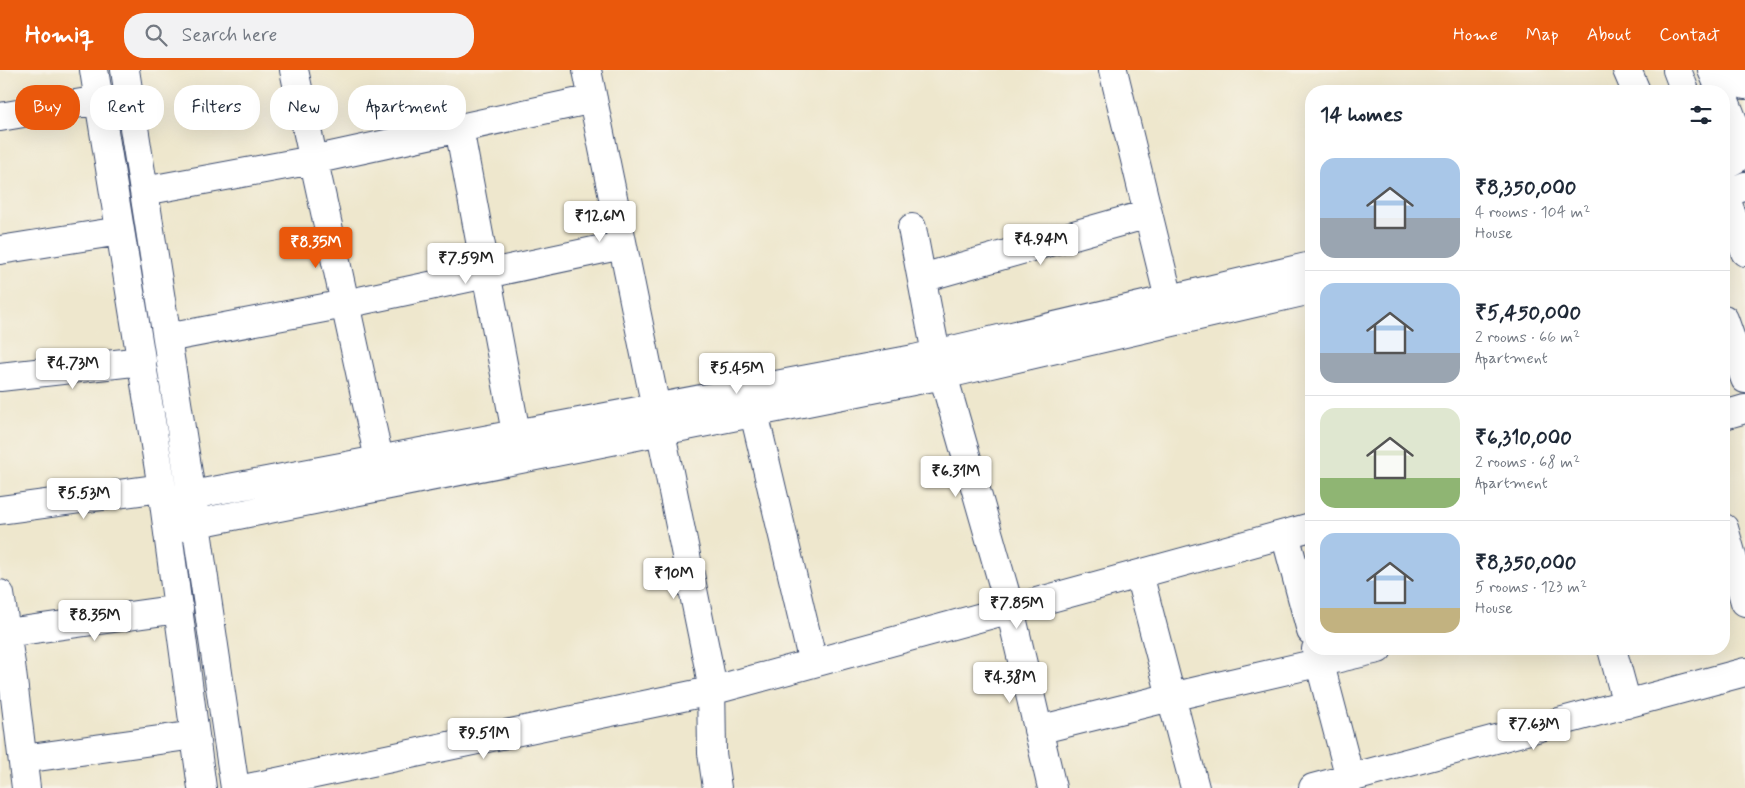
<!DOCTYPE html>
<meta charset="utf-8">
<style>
:root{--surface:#fff;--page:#f2f2f3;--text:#1f2937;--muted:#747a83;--line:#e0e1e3;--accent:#ea580c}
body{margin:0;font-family:Mynerve,sans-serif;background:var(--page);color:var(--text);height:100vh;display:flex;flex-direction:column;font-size:19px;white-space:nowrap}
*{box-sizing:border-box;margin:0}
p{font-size:16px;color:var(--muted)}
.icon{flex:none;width:28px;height:28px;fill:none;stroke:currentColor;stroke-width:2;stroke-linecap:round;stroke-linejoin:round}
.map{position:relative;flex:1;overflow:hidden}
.details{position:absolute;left:1305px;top:15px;width:425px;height:570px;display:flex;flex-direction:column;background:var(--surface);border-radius:20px;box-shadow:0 5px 20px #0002}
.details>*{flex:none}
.hud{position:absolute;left:15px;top:15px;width:475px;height:45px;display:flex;gap:10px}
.price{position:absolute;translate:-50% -42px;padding:0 11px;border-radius:5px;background:#fff;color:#222;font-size:16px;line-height:32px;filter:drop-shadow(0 1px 2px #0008)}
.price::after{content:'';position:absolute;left:50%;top:30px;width:15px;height:11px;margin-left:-8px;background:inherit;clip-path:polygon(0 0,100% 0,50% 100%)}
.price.current{background:var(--accent);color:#fff}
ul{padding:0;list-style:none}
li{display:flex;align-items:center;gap:15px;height:125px;padding:0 15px}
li+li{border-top:1px solid var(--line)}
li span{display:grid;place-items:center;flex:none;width:140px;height:100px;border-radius:15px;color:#555}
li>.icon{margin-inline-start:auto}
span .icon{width:60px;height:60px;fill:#fffc;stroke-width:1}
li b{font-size:21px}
h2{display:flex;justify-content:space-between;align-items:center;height:60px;padding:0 15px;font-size:21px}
.tag{padding:0 18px;border-radius:20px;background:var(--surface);box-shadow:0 5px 20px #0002;font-size:18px;line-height:45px}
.tag.current{background:var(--accent);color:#fff}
header{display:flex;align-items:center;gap:30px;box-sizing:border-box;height:70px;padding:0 25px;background:var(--accent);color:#fff}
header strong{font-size:24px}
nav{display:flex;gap:28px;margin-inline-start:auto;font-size:18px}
.search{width:350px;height:45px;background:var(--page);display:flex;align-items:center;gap:12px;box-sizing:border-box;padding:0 18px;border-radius:20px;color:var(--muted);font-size:19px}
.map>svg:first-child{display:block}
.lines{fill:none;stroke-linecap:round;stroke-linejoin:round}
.minor-casing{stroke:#3b4b6f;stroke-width:30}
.highway-casing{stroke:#3b4b6f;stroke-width:30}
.minor{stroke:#fff;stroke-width:28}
.highway{stroke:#fff;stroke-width:28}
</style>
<header>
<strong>Homiq</strong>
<div class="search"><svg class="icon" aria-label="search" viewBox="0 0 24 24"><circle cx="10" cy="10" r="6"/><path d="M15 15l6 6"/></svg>Search here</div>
<nav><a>Home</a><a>Map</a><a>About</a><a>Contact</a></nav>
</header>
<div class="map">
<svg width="1745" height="718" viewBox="0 0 1745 718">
<rect width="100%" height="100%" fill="#f7f3e8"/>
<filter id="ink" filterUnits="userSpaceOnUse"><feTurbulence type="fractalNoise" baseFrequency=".02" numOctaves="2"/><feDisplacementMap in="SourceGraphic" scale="10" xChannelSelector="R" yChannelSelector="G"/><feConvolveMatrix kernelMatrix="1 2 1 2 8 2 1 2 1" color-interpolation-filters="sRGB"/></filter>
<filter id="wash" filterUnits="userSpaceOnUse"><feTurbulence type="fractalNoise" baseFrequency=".0096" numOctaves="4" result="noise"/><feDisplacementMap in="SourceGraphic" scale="20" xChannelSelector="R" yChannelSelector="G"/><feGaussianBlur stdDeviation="1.12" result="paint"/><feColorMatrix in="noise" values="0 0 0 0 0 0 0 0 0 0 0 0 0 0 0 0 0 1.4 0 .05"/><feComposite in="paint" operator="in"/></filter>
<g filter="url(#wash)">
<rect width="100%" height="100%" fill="#eee7cd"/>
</g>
<g filter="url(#ink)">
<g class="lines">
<!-- minor casing -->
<g class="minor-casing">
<path id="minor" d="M 94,0 L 162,418 L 202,718
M 125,0 L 196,454 L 235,718
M 294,0 L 379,389
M 587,0 L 709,598 L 711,611 L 712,683 L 717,718
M 1113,0 L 1169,229
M 1627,0 L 1636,21
M 1712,0 L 1721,21
M 1739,0 L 1745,15
M 1724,28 L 1745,81
M 0,47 L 99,30
M 459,58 L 516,363
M 1724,95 L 1745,84
M 144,121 L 313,90 L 593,29
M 1724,125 L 1745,116
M 912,158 L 936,284
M 0,180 L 120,161
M 922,208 L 1148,144
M 1724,249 L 1745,309
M 167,268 L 345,234 L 622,175
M 943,305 L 1010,539 L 1052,718
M 0,307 L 142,291
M 754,343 L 813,593
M 1724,345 L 1745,339
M 164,432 L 192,425 L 914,289 L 1311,196
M 0,440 L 162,418
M 1724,458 L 1745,532
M 168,459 L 943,305 L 1311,220
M 1285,464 L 1311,561
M 1139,504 L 1195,718
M 0,524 L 11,594 L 26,718
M 6,563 L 179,539
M 1316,579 L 1350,708
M 1612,579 L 1627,634
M 1038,660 L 1171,627 L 1378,579
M 23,689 L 195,665
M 248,718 L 711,621 L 1311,457
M 1313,718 L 1745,602"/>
</g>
<!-- highway casing -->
<g class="highway-casing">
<path id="highway" d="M 1677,0 L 1685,21
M 1724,123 L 1745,182"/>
</g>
<!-- minor -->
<use href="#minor" class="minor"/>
<!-- highway -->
<use href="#highway" class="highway"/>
</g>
</g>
</svg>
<b class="price" style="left:600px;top:173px">₹12.6M</b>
<b class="price" style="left:1041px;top:196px">₹4.94M</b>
<b class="price current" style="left:316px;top:199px">₹8.35M</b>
<b class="price" style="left:466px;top:215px">₹7.59M</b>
<b class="price" style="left:73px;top:320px">₹4.73M</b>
<b class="price" style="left:737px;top:325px">₹5.45M</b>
<b class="price" style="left:956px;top:428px">₹6.31M</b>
<b class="price" style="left:84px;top:450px">₹5.53M</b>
<b class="price" style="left:674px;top:530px">₹10M</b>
<b class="price" style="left:1017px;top:560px">₹7.85M</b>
<b class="price" style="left:95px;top:572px">₹8.35M</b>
<b class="price" style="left:1010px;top:634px">₹4.38M</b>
<b class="price" style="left:1534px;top:681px">₹7.63M</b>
<b class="price" style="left:484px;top:690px">₹9.51M</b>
<div class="hud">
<a class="tag current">Buy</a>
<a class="tag">Rent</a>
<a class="tag">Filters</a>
<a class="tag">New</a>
<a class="tag">Apartment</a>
</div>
<section class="details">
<h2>14 homes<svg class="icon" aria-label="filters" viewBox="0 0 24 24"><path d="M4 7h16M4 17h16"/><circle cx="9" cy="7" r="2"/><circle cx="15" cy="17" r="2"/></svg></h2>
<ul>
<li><span style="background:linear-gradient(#a9c7e8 60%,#9aa5b1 0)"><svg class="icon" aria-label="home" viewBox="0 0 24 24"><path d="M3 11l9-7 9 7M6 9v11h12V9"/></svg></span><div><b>₹8,350,000</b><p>4 rooms · 104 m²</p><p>House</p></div></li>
<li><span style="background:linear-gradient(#a9c7e8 70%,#9aa5b1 0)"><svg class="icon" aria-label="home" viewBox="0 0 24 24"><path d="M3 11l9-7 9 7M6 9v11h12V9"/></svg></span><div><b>₹5,450,000</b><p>2 rooms · 66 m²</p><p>Apartment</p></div></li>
<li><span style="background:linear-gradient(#dfe7d0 70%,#8fb573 0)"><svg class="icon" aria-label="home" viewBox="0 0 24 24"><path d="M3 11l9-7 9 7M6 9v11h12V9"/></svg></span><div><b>₹6,310,000</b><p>2 rooms · 68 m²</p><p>Apartment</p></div></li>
<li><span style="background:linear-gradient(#a9c7e8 75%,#c2b280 0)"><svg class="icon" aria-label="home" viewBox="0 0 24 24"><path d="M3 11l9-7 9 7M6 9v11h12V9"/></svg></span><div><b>₹8,350,000</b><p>5 rooms · 123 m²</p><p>House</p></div></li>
</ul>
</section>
</div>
